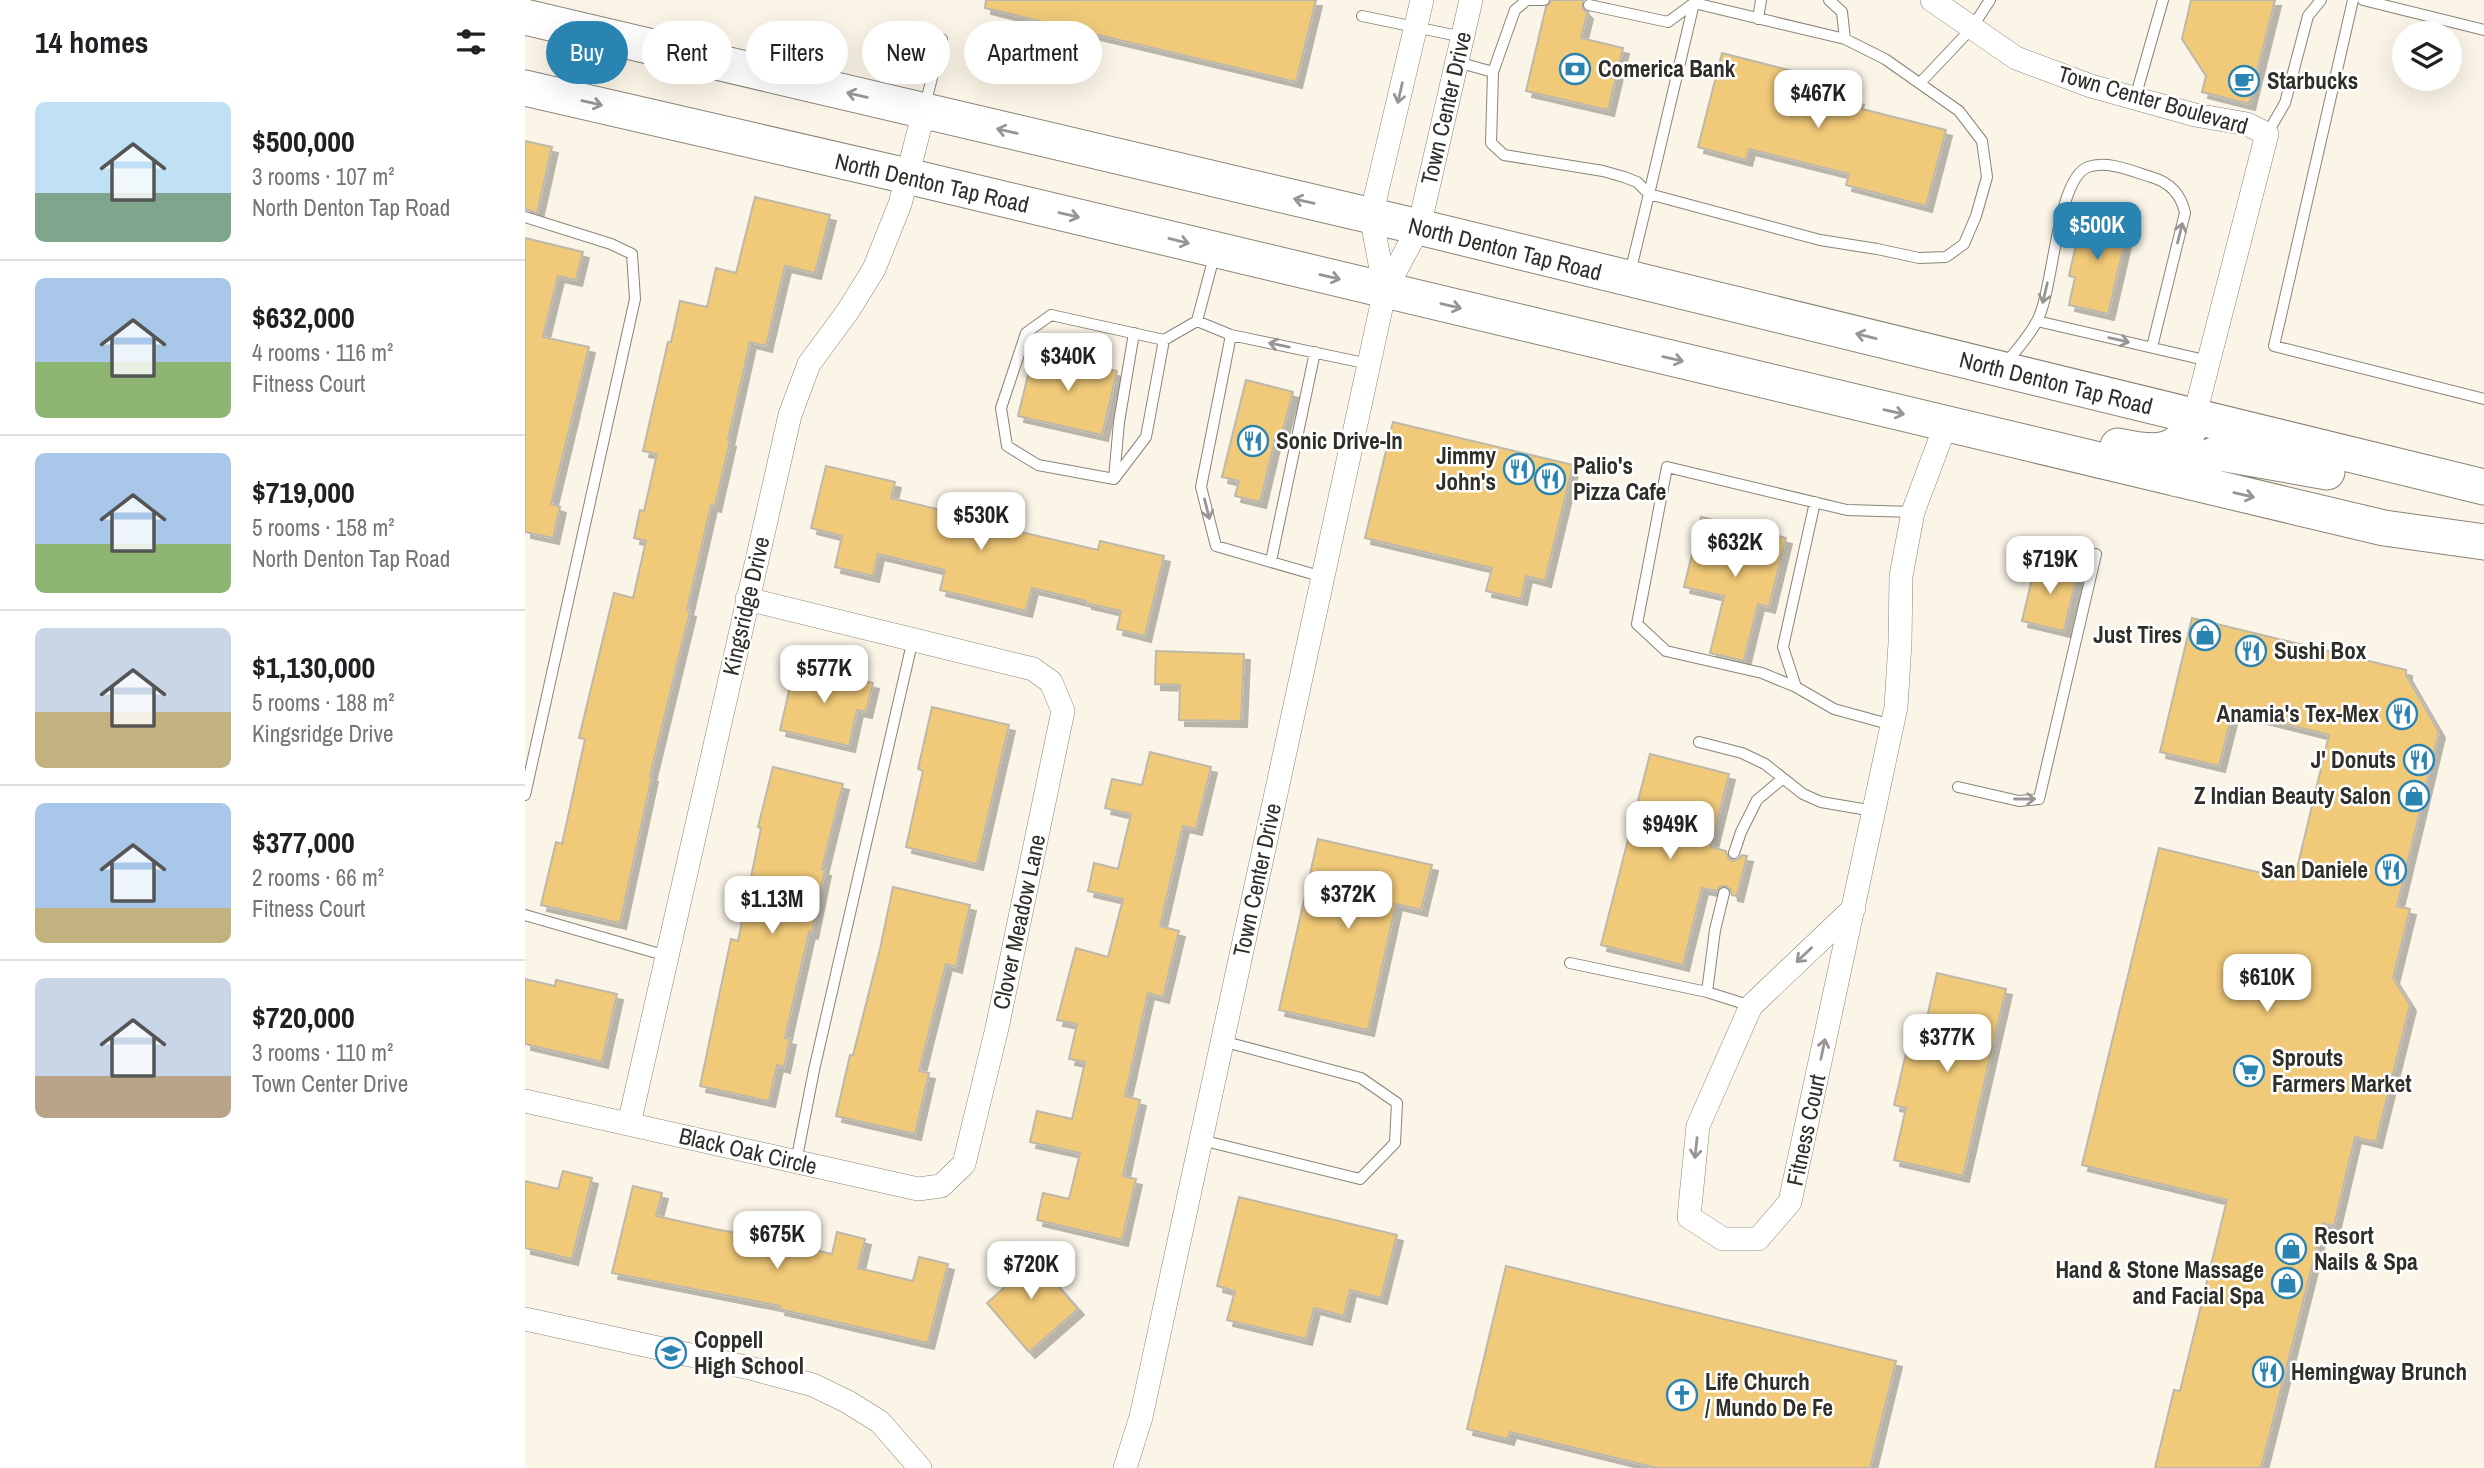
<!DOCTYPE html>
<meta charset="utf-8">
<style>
:root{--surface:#fff;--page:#f2f2f2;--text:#202124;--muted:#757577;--line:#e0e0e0;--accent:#2a84b2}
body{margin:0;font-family:"Archivo Narrow",sans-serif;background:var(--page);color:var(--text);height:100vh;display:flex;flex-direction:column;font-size:26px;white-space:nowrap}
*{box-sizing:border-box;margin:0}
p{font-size:23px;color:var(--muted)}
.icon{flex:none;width:38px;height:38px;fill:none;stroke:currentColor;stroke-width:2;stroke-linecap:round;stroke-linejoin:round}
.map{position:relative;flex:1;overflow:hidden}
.sheet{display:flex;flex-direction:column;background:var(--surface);width:525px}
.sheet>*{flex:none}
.top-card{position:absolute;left:21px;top:21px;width:665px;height:63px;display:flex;gap:14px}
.controls{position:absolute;left:1867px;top:21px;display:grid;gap:14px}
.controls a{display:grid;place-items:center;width:70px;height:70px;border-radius:50%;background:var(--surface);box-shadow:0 7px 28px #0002;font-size:35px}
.price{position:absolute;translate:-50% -60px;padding:0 16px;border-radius:14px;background:#fff;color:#222;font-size:23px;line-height:46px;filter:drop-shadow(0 2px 4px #0008)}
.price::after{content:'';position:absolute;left:50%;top:42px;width:21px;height:16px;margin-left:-10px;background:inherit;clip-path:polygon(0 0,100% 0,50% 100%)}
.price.on{background:var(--accent);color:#fff}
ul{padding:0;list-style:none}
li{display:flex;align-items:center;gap:21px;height:175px;padding:0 35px}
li+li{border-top:2px solid var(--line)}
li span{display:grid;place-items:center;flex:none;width:196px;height:140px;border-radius:10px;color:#555}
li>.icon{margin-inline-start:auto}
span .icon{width:84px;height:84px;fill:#fffc;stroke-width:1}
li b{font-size:30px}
h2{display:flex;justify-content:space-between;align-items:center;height:84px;padding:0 35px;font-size:30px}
.pill{padding:0 24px;border-radius:32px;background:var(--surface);box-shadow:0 7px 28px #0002;font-size:24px;line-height:63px}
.pill.on{background:var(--accent);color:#fff}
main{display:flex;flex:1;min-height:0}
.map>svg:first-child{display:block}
.building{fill:#f1ca79;stroke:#beb8ab;stroke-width:2;filter:url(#shadow)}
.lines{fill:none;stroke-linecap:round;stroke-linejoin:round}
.service-casing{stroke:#8a8478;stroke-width:12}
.minor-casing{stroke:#8a8478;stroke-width:24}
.primary-casing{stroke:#8a8478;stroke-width:37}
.service{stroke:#fff;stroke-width:10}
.minor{stroke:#fff;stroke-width:23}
.primary{stroke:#fff;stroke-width:35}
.oneway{stroke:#989694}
.labels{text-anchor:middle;stroke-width:5;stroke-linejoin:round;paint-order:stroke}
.poi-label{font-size:23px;font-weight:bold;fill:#302e29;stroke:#fff;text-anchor:start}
.street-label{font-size:23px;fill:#302e29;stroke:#fff}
</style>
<main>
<section class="sheet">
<h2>14 homes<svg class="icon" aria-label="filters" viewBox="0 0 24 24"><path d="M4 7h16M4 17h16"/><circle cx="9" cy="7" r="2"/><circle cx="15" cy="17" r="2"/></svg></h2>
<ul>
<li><span style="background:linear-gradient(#bfe0f5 65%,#7fa58c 0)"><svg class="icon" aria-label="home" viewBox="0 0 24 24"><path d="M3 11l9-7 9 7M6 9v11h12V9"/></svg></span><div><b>$500,000</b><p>3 rooms · 107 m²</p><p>North Denton Tap Road</p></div></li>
<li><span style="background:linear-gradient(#a9c7e8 60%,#8fb573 0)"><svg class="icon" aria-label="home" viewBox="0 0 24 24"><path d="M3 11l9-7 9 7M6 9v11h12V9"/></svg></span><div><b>$632,000</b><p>4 rooms · 116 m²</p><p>Fitness Court</p></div></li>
<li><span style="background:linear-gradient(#a9c7e8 65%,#8fb573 0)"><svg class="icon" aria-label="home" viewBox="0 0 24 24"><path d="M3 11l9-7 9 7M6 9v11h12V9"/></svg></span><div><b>$719,000</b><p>5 rooms · 158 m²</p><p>North Denton Tap Road</p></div></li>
<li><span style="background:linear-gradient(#c9d6e8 60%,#c2b280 0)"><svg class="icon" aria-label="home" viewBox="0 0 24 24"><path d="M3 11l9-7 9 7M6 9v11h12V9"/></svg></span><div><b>$1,130,000</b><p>5 rooms · 188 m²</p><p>Kingsridge Drive</p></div></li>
<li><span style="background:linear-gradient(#a9c7e8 75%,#c2b280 0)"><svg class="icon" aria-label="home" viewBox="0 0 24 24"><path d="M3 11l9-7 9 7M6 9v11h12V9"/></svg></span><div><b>$377,000</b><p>2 rooms · 66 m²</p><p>Fitness Court</p></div></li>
<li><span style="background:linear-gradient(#c9d6e8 70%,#b9a48a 0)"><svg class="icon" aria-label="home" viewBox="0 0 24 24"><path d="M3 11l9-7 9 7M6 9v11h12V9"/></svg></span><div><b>$720,000</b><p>3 rooms · 110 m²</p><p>Town Center Drive</p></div></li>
</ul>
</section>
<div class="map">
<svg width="1959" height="1468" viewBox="0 0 1959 1468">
<defs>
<filter id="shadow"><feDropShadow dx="6" dy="6" stdDeviation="0" flood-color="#0004"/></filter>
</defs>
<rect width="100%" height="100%" fill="#fbf5e7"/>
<!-- building -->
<path class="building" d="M 461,0 L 791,0 L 771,82 L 460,8 Z
M 1027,0 L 1058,0 L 1057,8 L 1062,13 L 1056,38 L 1098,48 L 1083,110 L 1001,91 L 1021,7 Z
M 1666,0 L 1750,0 L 1724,104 L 1677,92 L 1681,76 L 1657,39 Z
M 1197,53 L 1310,82 L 1306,96 L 1339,105 L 1337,109 L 1421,130 L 1401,206 L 1321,185 L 1324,174 L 1224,149 L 1221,160 L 1173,147 Z
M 0,141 L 27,147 L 12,213 L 0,209 Z
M 230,197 L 305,215 L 290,273 L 260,266 L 241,346 L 225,342 L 203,440 L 205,441 L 190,506 L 186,505 L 162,610 L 165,611 L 125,776 L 127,776 L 95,923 L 16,905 L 31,842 L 37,844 L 60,739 L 54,738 L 89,593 L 108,598 L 121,541 L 109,538 L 115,510 L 119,511 L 132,454 L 118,451 L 143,342 L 146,342 L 155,301 L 182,307 L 191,268 L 211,273 Z
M 1558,213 L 1604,224 L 1583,314 L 1544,305 L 1550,277 L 1544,276 Z
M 0,238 L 58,252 L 51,280 L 33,276 L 18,337 L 64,347 L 26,504 L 35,507 L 28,538 L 0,532 Z
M 509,351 L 592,371 L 577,435 L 493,416 Z
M 721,380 L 768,392 L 755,441 L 750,440 L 735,502 L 710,496 L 714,481 L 697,477 Z
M 868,422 L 1048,465 L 1020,581 L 1001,576 L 996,599 L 961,591 L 967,568 L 840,538 Z
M 301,466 L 370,482 L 366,498 L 462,521 L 461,524 L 573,550 L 575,541 L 639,556 L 620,636 L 592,629 L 596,611 L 561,603 L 561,601 L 507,588 L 501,611 L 415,590 L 420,570 L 353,554 L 348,576 L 310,567 L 317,536 L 286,528 Z
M 1176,517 L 1261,538 L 1244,607 L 1233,604 L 1219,661 L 1185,653 L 1199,596 L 1159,587 Z
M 1511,562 L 1553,571 L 1539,631 L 1497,621 Z
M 1667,618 L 1881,670 L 1881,675 L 1914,732 L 1872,906 L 1885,909 L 1868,978 L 1885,1005 L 1851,1142 L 1830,1137 L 1809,1226 L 1798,1223 L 1736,1468 L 1630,1468 L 1649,1390 L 1655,1391 L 1702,1200 L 1557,1165 L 1634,848 L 1769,881 L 1804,735 L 1708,711 L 1694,766 L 1635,752 Z
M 631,651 L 719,654 L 716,721 L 654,720 L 655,685 L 630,684 Z
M 270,665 L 348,683 L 341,712 L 332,710 L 324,746 L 255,730 Z
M 407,707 L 484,725 L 452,864 L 381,847 L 398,771 L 393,769 Z
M 625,752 L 686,767 L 671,829 L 658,826 L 635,926 L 654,931 L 638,997 L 623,993 L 600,1096 L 615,1100 L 598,1176 L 611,1179 L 597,1240 L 512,1220 L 518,1193 L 544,1199 L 555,1153 L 505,1142 L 512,1111 L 547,1119 L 560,1062 L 544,1059 L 552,1024 L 532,1020 L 551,948 L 583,957 L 598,899 L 563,891 L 569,863 L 593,869 L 606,814 L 580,808 L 587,779 L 617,785 Z
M 1125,754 L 1204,774 L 1186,847 L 1201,851 L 1203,858 L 1207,861 L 1214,859 L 1217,855 L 1222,856 L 1212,896 L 1207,895 L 1206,890 L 1201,886 L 1196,886 L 1191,891 L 1177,888 L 1158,965 L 1076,945 Z
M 248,767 L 318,784 L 297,869 L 300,870 L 287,933 L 284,932 L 260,1038 L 265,1039 L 259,1067 L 252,1065 L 244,1101 L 175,1086 L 206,939 L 213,941 L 236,828 L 233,827 Z
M 793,839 L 907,865 L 896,910 L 871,904 L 843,1030 L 754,1010 Z
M 368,887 L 445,905 L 431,967 L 421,964 L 394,1071 L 404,1073 L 390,1134 L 311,1116 L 325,1055 L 328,1055 L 355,949 Z
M 1412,973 L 1481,989 L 1438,1176 L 1369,1160 L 1381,1108 L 1369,1105 L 1389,1019 L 1401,1022 Z
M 0,979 L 30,986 L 31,980 L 92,994 L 77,1062 L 0,1044 Z
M 38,1171 L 67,1178 L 47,1259 L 0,1248 L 0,1181 L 33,1189 Z
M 108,1186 L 137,1193 L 131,1216 L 190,1229 L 223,1235 L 227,1213 L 259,1219 L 254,1242 L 307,1254 L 312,1232 L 340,1239 L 333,1268 L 388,1281 L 394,1257 L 423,1264 L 403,1343 L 254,1309 L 255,1306 L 87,1273 Z
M 714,1197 L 872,1235 L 856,1298 L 825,1290 L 819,1316 L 789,1308 L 781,1339 L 702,1320 L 710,1291 L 692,1286 Z
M 499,1247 L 553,1309 L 504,1352 L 462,1303 L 488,1280 L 477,1267 Z
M 981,1266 L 1371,1361 L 1345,1468 L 1132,1468 L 985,1432 L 983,1439 L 942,1429 Z"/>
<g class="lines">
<!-- service casing -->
<g class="service-casing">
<path id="service" d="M 1304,0 L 1317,12 L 1320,39
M 1828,0 L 1749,346 L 1959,399
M 1838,0 L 1959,30
M 1064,5 L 1143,22 L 1169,3 L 1320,39 L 1360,59 L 1434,111 L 1457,141 L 1462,177 L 1451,216 L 1439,244 L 1421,257 L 1394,258 L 1352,249 L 1295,240 L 1124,194 L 1169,3 L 1170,0
M 837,16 L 938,37
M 1233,19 L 1236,0
M 932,62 L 968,72 L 966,143 L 979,155 L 1078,171 L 1099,177 L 1112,182 L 1124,194 L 1105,273
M 968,72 L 990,10 L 1002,0 L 1019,0
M 1395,83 L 1446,29 L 1465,0
M 1610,98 L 1638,0
M 400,105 L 417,39
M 1742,134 L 1760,103 L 1783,16 L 1796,0
M 0,217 L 86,244 L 107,254 L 110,299 L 0,795
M 672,321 L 706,335
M 1512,321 L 1684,361
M 639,340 L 526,315 L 501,333 L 476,408 L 482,446 L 513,465 L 589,479 L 621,437 L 639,340 L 672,321 L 690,253
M 1480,365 C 1490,351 1504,337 1512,321 C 1529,290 1531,179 1563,167 C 1582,160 1607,171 1626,177 C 1644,182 1656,194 1660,213 L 1627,347
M 589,479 L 594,422 L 609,333
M 746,561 L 790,352
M 798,577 L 691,546 L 676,487 L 706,335 L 844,364
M 1271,687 L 1258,647 L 1290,502
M 1367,725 L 1309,709 L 1271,687 L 1237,673 L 1141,651 L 1112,624 L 1142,467 L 1322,510 L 1388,512
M 1174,742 L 1217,753 L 1240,764 L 1278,794 L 1296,802 L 1349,811
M 1433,787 L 1494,801 L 1514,799 L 1571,554
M 1209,853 L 1216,832 L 1232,800 L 1257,779
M 0,915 L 142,956
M 1045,963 L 1182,992 L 1226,1006
M 1182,992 L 1190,930 L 1199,893
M 676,1140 L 835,1179 L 870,1143 L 872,1103 L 836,1078 L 697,1041
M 271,1162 L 289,1070 L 388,639"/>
</g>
<!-- minor casing -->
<g class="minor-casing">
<path id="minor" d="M 1407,0 L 1491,58 L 1566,86 L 1670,115 L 1722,124 L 1742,134 L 1669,418
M 860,290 L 846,216 L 897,0
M 1329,908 L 1226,1006 L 1173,1126 L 1164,1217 L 1198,1239 L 1233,1239 L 1265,1202 L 1371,707 L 1375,643 L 1376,576 L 1388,512 L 1421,424
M 0,1101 L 393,1189 L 416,1186 L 439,1164 L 472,1028 L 538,711 L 526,682 L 508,669 L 222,599
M 104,1124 L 265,415 L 284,364 L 323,311 L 349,269 L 375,204 L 399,111
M 0,1319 L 225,1368 L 288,1385 L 323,1402 L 355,1422 L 395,1468
M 600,1468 L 616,1417 L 860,290 L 894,227 L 946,0"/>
</g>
<!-- primary casing -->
<g class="primary-casing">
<path id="primary" d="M 0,17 L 894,227 L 1959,487
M 0,88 L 382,176 L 1859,528 L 1959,542
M 1593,446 C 1626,453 1656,458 1669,418
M 1652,479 C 1665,466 1677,458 1695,453 L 1802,472"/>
</g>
<!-- service -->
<use href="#service" class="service"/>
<!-- minor -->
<use href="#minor" class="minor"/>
<!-- primary -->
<use href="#primary" class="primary"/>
</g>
<!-- one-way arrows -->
<defs><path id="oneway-shaft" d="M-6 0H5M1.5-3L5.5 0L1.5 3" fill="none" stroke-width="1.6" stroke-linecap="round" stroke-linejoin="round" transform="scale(1.75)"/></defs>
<g class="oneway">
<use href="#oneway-shaft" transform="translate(875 93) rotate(103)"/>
<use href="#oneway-shaft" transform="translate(332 95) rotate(-167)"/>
<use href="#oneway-shaft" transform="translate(67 103) rotate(13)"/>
<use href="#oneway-shaft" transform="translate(482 131) rotate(-167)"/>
<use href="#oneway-shaft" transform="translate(779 201) rotate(-167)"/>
<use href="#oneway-shaft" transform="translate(544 215) rotate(13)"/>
<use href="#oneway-shaft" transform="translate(1655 233) rotate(-76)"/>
<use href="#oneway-shaft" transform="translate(654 241) rotate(14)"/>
<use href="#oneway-shaft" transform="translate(805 277) rotate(13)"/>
<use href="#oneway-shaft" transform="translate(1520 293) rotate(103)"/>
<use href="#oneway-shaft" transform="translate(926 306) rotate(13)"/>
<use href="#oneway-shaft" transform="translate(1341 336) rotate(-166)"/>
<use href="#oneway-shaft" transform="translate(1594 340) rotate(13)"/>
<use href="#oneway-shaft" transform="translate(754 345) rotate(-168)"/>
<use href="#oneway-shaft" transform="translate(1148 359) rotate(13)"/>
<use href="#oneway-shaft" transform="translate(1369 412) rotate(13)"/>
<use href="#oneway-shaft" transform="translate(1719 495) rotate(13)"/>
<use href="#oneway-shaft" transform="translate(682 509) rotate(76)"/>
<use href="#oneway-shaft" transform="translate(1500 799)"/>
<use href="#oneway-shaft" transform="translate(1279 955) rotate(136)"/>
<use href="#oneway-shaft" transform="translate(1298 1049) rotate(-78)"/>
<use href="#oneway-shaft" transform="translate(1171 1148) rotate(96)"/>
</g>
<!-- icons -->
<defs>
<g id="bank-ring" transform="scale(1.575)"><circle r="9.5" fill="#fff" stroke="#2a84b2" stroke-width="1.5"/><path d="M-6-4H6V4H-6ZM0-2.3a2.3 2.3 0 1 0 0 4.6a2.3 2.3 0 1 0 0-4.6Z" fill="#2a84b2"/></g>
<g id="cafe-ring" transform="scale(1.575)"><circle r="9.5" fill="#fff" stroke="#2a84b2" stroke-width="1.5"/><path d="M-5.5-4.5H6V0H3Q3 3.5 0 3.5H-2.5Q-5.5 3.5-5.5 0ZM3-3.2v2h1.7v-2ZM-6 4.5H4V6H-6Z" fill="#2a84b2"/></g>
<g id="restaurant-ring" transform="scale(1.575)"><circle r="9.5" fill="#fff" stroke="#2a84b2" stroke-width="1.5"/><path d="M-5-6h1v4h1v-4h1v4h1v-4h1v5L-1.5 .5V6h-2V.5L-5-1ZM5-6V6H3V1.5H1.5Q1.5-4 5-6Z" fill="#2a84b2"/></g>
<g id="shop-ring" transform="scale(1.575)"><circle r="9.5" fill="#fff" stroke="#2a84b2" stroke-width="1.5"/><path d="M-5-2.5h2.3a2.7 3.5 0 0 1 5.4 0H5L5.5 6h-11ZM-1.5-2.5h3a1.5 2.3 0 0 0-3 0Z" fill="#2a84b2"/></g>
<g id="supermarket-ring" transform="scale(1.575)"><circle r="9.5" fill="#fff" stroke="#2a84b2" stroke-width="1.5"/><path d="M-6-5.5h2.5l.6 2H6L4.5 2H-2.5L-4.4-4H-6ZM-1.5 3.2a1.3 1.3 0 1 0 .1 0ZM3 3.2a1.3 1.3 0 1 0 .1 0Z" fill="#2a84b2"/></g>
<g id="school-ring" transform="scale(1.575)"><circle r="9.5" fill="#fff" stroke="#2a84b2" stroke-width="1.5"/><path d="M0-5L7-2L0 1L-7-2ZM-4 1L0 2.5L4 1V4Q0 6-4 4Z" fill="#2a84b2"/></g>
<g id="church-ring" transform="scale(1.575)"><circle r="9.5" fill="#fff" stroke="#2a84b2" stroke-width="1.5"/><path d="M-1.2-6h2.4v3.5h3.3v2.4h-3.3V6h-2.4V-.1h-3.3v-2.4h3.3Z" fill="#2a84b2"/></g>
</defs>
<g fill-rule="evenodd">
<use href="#bank-ring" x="1050" y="69"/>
<use href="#cafe-ring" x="1719" y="81"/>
<use href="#restaurant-ring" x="728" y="441"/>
<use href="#restaurant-ring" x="994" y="469"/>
<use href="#restaurant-ring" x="1025" y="479"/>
<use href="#shop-ring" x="1680" y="635"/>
<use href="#restaurant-ring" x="1726" y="651"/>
<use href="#restaurant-ring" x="1877" y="714"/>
<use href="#restaurant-ring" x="1894" y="760"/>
<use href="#shop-ring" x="1889" y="796"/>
<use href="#restaurant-ring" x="1866" y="870"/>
<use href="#supermarket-ring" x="1724" y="1071"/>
<use href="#shop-ring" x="1766" y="1249"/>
<use href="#shop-ring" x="1762" y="1283"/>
<use href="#school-ring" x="146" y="1353"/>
<use href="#restaurant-ring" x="1743" y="1372"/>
<use href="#church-ring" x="1157" y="1395"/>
</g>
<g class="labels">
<!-- poi labels -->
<g class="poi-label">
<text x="1073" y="77">Comerica Bank</text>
<text x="1742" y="89">Starbucks</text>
<text x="751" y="449">Sonic Drive-In</text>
<text x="971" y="464" text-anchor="end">Jimmy<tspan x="971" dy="26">John's</tspan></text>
<text x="1048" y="474">Palio's<tspan x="1048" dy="26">Pizza Cafe</tspan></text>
<text x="1657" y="643" text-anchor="end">Just Tires</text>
<text x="1749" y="659">Sushi Box</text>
<text x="1854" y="722" text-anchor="end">Anamia's Tex-Mex</text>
<text x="1871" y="768" text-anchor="end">J' Donuts</text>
<text x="1866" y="804" text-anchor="end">Z Indian Beauty Salon</text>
<text x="1843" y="878" text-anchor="end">San Daniele</text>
<text x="1747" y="1066">Sprouts<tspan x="1747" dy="26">Farmers Market</tspan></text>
<text x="1789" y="1244">Resort<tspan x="1789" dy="26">Nails &amp; Spa</tspan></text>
<text x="1739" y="1278" text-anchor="end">Hand &amp; Stone Massage<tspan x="1739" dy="26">and Facial Spa</tspan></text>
<text x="169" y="1348">Coppell<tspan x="169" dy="26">High School</tspan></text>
<text x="1766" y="1380">Hemingway Brunch</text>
<text x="1180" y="1390">Life Church<tspan x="1180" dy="26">/ Mundo De Fe</tspan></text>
</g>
<!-- street labels -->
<g class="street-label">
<text transform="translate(1628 100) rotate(16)" y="8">Town Center Boulevard</text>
<text transform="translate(921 108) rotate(-77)" y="8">Town Center Drive</text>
<text transform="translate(407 183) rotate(13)" y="8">North Denton Tap Road</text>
<text transform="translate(980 249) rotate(14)" y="8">North Denton Tap Road</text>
<text transform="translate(1531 383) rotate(14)" y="8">North Denton Tap Road</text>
<text transform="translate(221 606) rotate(-77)" y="8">Kingsridge Drive</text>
<text transform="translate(732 880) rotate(-78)" y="8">Town Center Drive</text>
<text transform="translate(494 922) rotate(-78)" y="8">Clover Meadow Lane</text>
<text transform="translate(1281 1130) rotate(-78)" y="8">Fitness Court</text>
<text transform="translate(223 1151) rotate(13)" y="8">Black Oak Circle</text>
</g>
</g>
</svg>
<div class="controls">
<a><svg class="icon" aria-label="layers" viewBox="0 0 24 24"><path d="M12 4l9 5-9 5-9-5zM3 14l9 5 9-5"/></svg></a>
</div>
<b class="price" style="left:1293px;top:130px">$467K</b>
<b class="price on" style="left:1572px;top:262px">$500K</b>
<b class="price" style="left:543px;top:393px">$340K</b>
<b class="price" style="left:456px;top:552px">$530K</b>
<b class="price" style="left:1210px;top:579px">$632K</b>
<b class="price" style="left:1525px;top:596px">$719K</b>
<b class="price" style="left:299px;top:705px">$577K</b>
<b class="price" style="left:1145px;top:861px">$949K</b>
<b class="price" style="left:823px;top:931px">$372K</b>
<b class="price" style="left:247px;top:936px">$1.13M</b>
<b class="price" style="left:1742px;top:1014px">$610K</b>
<b class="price" style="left:1422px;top:1074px">$377K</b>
<b class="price" style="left:252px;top:1271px">$675K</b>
<b class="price" style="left:506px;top:1301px">$720K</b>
<div class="top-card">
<a class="pill on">Buy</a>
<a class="pill">Rent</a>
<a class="pill">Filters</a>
<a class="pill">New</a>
<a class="pill">Apartment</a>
</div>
</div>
</main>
